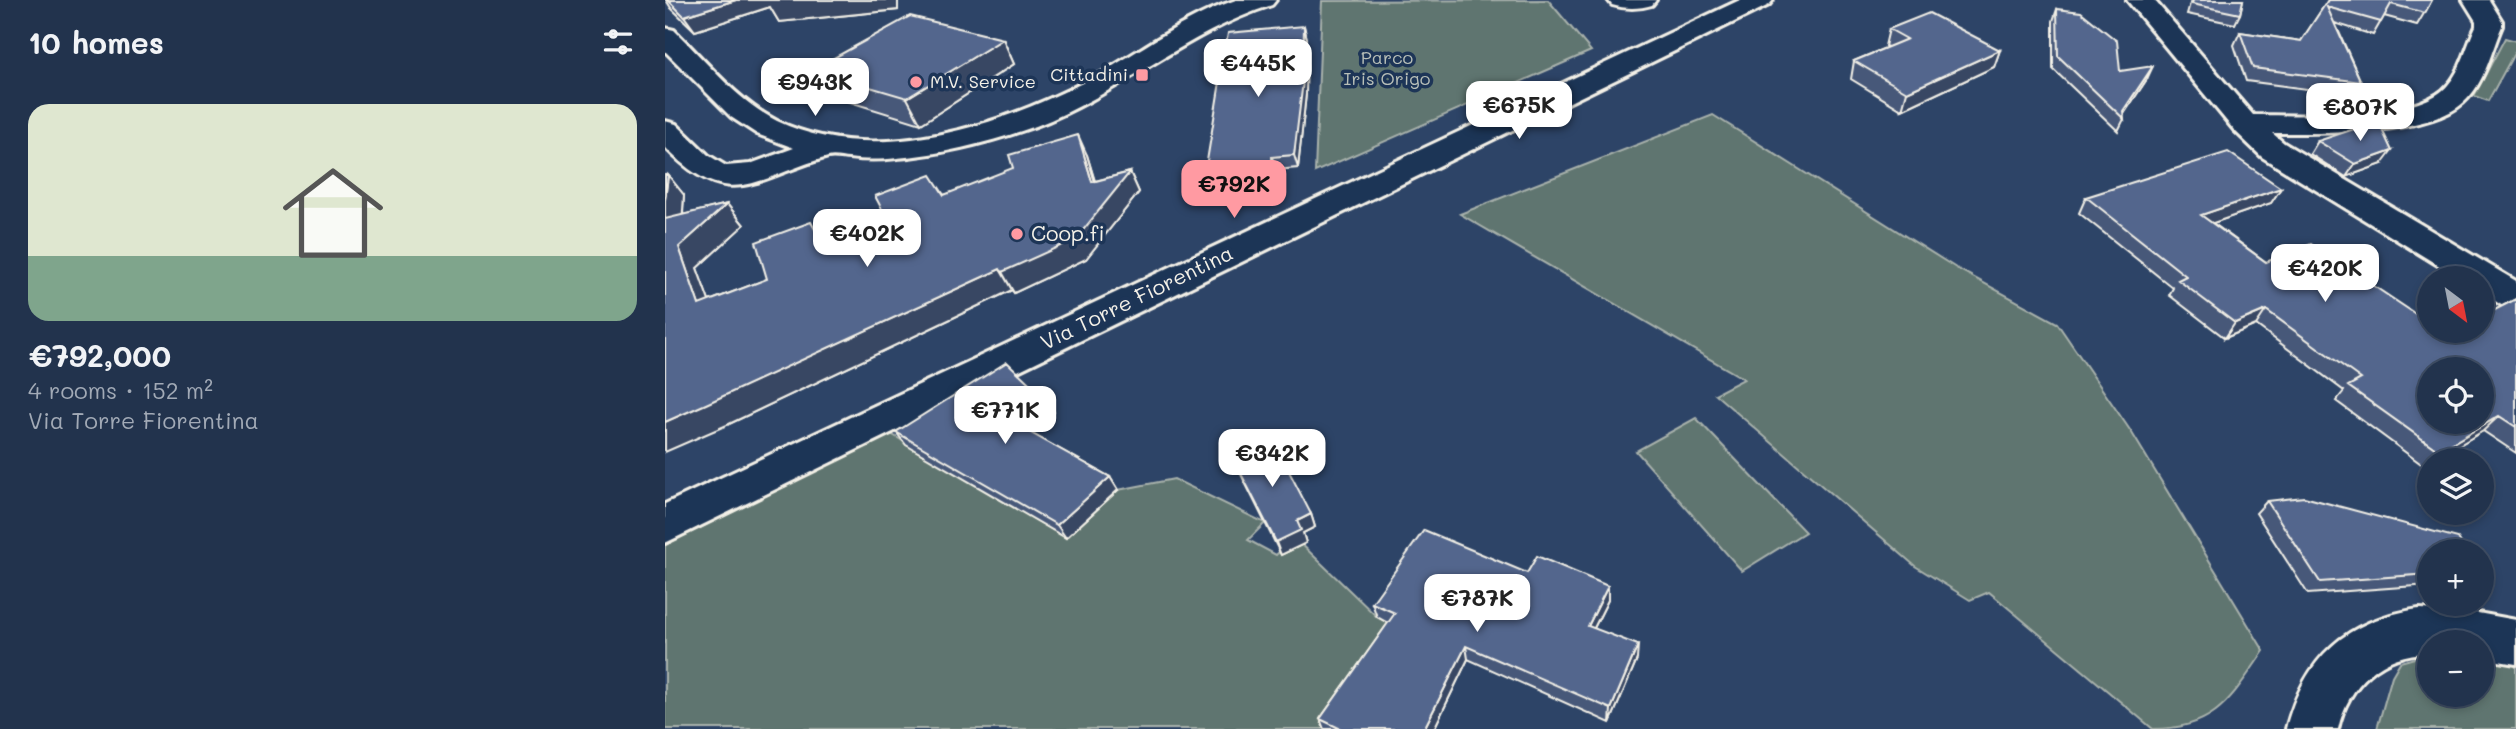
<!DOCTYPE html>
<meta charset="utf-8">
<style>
:root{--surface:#22334d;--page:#2e3f57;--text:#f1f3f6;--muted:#a2aab6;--line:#3f4e65;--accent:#ff9aa2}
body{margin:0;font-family:Mali,sans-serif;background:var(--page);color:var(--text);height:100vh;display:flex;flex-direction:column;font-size:26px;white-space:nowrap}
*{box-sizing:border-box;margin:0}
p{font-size:23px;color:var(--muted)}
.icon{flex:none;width:38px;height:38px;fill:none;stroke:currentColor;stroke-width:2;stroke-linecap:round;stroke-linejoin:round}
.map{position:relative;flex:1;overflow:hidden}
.details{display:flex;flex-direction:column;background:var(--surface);width:665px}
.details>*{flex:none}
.needle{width:46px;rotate:148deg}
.buttons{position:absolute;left:1752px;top:266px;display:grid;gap:14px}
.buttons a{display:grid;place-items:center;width:77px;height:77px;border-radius:50%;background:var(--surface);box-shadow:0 4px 10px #0003,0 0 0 2px var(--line);font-size:35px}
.price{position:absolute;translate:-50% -60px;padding:0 16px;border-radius:14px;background:#fff;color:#222;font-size:23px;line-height:46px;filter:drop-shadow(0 2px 4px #0008)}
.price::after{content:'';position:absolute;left:50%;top:42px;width:21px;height:16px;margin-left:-10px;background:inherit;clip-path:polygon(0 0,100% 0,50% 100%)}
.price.on{background:var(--accent);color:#111}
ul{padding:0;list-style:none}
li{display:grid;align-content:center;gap:14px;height:371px;padding:0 28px}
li+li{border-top:2px solid var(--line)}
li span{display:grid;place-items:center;height:217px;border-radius:21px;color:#555}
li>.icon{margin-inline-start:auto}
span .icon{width:126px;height:126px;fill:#fffc;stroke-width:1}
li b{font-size:30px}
h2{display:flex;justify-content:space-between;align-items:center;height:84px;padding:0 28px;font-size:30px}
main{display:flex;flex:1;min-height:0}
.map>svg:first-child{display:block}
.green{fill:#5e746f;stroke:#a9b2ac;stroke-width:2}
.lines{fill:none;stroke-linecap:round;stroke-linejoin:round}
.minor-casing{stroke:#f4f1e8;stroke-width:6}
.minor{fill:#1d3557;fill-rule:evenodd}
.wall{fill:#475879;stroke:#f4f1e8;stroke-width:2}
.shaded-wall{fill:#394763;stroke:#f4f1e8;stroke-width:2}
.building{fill:#52668d;stroke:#f4f1e8;stroke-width:2;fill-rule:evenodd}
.poi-dot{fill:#ff9aa2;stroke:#1d3557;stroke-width:2.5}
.labels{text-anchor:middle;stroke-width:7;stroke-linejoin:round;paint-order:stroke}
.far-park-label{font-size:18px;fill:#b8bfb8;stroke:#1d3557}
.far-poi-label{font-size:18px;fill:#f4f1e8;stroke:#1d3557;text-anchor:end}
.poi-label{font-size:21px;fill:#f4f1e8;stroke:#1d3557;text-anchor:start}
.street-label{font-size:21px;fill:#f4f1e8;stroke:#1d3557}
</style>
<main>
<section class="details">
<h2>10 homes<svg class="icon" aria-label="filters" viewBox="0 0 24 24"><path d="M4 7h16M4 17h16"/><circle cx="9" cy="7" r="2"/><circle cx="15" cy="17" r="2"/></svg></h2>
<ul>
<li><span style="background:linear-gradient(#dfe7d0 70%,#7fa58c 0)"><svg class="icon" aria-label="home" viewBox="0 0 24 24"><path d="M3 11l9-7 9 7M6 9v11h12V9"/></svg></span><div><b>€792,000</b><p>4 rooms · 152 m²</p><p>Via Torre Fiorentina</p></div></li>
</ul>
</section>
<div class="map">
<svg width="1851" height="729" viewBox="0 0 1851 729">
<rect width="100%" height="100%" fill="#2d4467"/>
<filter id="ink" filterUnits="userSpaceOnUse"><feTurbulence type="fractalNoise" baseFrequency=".0143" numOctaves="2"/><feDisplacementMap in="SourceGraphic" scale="14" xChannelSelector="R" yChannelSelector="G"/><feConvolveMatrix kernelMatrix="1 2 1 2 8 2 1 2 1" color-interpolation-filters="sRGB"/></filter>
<g filter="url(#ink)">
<!-- green -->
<path class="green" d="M 883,0 L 926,51 L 650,172 L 657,1 Z
M 1840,38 L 1851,41 L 1851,50 L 1823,101 L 1809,96 Z
M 1048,115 L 1291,268 L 1392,323 L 1467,433 L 1599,651 C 1566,698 1551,729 1488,729 L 1324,592 L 1305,600 L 1250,566 L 1050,394 L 1079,379 L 795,214 Z
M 1031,418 L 1140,532 L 1077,571 L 971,451 Z
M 226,434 L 401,538 L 453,490 L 509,479 L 600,523 L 583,540 L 611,555 L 629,537 L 712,617 L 734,628 L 663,729 L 0,729 L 0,545 Z
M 1764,654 L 1764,695 L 1816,695 L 1817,655 L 1851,660 L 1851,729 L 1712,729 L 1727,676 L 1735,662 Z"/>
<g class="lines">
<!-- minor casing -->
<g class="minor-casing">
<path id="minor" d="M 571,0 L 611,0 L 607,5 C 522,32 454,94 371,126 C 326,142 279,154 232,158 C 216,160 199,160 184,158 C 177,158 170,155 163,157 C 90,177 65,215 0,147 L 0,121 L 11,124 L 43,155 L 61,166 L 85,164 L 129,148 L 92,134 L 66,117 L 0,51 L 0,28 L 9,30 C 41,61 72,101 112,121 C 210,168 338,125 427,78 C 475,52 519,17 571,0 Z
M 943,0 L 991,0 L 987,5 C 974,9 960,9 947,5 Z
M 1075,0 L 1108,0 L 1104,5 L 0,543 L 0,504 Z
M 1462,0 L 1489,0 L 1588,115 C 1634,115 1753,122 1783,85 C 1797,69 1802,45 1811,26 L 1811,21 L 1798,0 L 1824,0 L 1837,21 L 1837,26 C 1826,51 1820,84 1798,103 C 1761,136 1656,133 1607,133 L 1619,143 L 1851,281 L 1851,309 L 1838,306 L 1816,292 L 1816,278 L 1794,278 L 1597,157 L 1569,130 Z
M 1754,609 L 1802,611 L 1851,620 L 1851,664 L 1816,658 L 1816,642 L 1764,642 L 1764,653 C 1717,653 1683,684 1673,729 L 1621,729 C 1640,657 1681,620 1754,609 Z"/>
</g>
<!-- minor -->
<use href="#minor" class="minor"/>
</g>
<!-- wall -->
<path class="wall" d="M 1,0 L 233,0 L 233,10 L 114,22 L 105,7 L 30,31 L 6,8 Z
M 1526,0 L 1578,0 L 1575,14 L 1570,24 L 1522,14 Z
M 1663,0 L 1767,0 L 1752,25 L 1719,16 L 1708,35 L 1670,23 L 1696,82 L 1688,95 L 1581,81 L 1569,45 L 1575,32 L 1636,41 Z
M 1392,9 L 1455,71 L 1482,79 L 1458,115 L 1459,119 L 1453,131 L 1388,69 L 1388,21 Z
M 639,26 L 642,39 L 641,94 L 633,168 L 611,170 L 610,179 L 544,186 L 540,173 Z
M 1224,29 L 1335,50 L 1329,67 L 1237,110 L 1186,79 L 1189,61 L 1223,47 L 1220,46 Z
M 338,39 L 349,64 L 256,124 L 162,95 L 147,70 Z
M 1653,141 L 1717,164 L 1681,177 L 1645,154 Z
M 422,155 L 430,181 L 465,172 L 474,192 L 421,259 L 349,293 L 347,290 L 62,425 L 3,175 L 19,195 L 18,215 L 62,204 L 79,225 L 32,268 L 44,301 L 102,279 L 158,240 L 279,195 Z
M 1616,188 L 1606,203 L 1548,223 L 1601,262 L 1782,335 L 1851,299 L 1851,453 L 1818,431 L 1769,460 L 1764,460 L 1764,463 L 1759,466 L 1671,401 L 1679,391 L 1591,325 L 1560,338 L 1504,295 L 1508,288 L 1414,213 L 1421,197 Z
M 389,412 L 362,431 L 445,477 L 453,490 L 401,538 L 241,445 L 231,432 Z
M 601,451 L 646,514 L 650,527 L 638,533 L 641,543 L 616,555 L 566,454 Z
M 1602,501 L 1764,551 L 1764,585 L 1643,594 L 1591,513 Z
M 862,573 L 943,586 L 943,600 L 929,628 L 972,659 L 945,723 L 803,659 L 769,729 L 659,729 L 655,719 L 723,623 L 712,617 L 707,603 Z"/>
<!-- shaded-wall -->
<path class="shaded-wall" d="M 71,0 L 233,0 L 233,10 L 114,22 L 105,7 L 30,31 L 19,16 Z
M 639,26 L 642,39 L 641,94 L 633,168 L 629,155 Z
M 338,39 L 349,64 L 256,124 L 242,98 Z
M 1335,50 L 1329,67 L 1237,110 L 1242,92 Z
M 1488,66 L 1482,79 L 1457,117 L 1458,111 Z
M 413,135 L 422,155 L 436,203 L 427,182 Z
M 1727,151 L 1717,164 L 1681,177 L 1690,164 Z
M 607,157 L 611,170 L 610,179 L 607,166 Z
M 465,172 L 474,192 L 421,259 L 349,293 L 337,272 Z
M 3,175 L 19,195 L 16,240 L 0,221 L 0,200 Z
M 1616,188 L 1606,203 L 1528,230 L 1536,215 Z
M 62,204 L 79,225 L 32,268 L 53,326 L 34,305 L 14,247 Z
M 335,269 L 347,290 L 62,425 L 0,452 L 0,422 Z
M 1601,310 L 1591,325 L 1560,338 L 1570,323 Z
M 381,399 L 389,412 L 355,435 L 346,422 Z
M 1834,416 L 1818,431 L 1769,460 L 1765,460 L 1774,451 Z
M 445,477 L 453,490 L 401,538 L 392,525 Z
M 646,514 L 650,527 L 638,533 L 641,543 L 616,555 L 611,542 L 632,521 Z
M 943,586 L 943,600 L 923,640 L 923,626 Z
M 973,645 L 972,659 L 945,723 L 946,709 Z
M 801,646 L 803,659 L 769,729 L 759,729 Z"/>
<!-- building -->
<path class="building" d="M 3,0 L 71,0 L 19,16 Z
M 1528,0 L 1578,0 L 1575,14 L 1527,4 Z
M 1663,0 L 1767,0 L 1760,13 L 1726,4 L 1716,22 L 1662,7 L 1696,82 L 1588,68 L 1575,32 L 1636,41 Z
M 1392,9 L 1416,12 L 1452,41 L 1455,71 L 1488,66 L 1458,111 L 1459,119 L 1393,56 Z
M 1264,13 L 1335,50 L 1242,92 L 1189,61 L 1242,39 L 1224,29 Z
M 245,16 L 338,39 L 242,98 L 147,70 Z
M 639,26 L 638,81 L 629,155 L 607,157 L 607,166 L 540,173 L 563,33 Z
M 1713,121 L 1727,151 L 1690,164 L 1653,141 Z
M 413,135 L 427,182 L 465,172 L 411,239 L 337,272 L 335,269 L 41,404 L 0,422 L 0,219 L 62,204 L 14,247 L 34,305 L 102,279 L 91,242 L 146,222 L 156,240 L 220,215 L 210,196 L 266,175 L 279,195 L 348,168 L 344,155 Z
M 1563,152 L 1616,188 L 1536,215 L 1601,262 L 1646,244 L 1764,323 L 1764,331 L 1776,331 L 1782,335 L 1789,331 L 1816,331 L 1816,317 L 1851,299 L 1851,427 L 1834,416 L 1774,451 L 1683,386 L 1696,379 L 1601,310 L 1570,323 L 1513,280 L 1521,276 L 1421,197 ZM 1764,369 L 1816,369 L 1816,422 L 1764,422 Z
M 0,175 L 3,175 L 0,200 Z
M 342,362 L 381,399 L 346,422 L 445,477 L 392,525 L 231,432 Z
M 597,441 L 601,451 L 611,446 L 646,514 L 632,521 L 636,530 L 611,542 L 566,454 Z
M 1639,497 L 1793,538 L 1801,551 L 1764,551 L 1764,574 L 1655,582 L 1602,501 Z
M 759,530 L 862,573 L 872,556 L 943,586 L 923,626 L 973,645 L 946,709 L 801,646 L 759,729 L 676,729 L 655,719 L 730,613 L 707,603 Z"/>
</g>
<!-- markers -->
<g class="poi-dot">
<rect x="470" y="68" width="14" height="14" rx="3.5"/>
<circle cx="251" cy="82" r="7"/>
<circle cx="352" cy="234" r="7"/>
</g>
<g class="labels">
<!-- far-park labels -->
<g class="far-park-label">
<text x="722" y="64">Parco<tspan x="722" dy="21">Iris Origo</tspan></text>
</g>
<!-- far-poi labels -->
<g class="far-poi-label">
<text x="463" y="81">Cittadini</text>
<text x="265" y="88" text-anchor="start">M.V. Service</text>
</g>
<!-- poi labels -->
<g class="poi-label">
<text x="366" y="241">Coop.fi</text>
</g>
<!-- street labels -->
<g class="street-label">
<text transform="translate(472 298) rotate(-26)" y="7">Via Torre Fiorentina</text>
</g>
</g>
</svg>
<div class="buttons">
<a><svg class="needle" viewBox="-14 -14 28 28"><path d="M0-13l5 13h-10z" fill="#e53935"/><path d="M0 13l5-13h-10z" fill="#a2aab6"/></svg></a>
<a><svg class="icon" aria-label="locate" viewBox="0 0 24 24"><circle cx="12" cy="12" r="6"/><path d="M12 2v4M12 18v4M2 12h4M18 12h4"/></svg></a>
<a><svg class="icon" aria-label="layers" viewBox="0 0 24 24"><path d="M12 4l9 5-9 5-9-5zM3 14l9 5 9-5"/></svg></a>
<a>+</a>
<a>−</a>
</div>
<b class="price" style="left:593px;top:99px">€445K</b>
<b class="price" style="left:150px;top:118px">€943K</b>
<b class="price" style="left:854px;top:141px">€675K</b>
<b class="price" style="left:1695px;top:143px">€807K</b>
<b class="price on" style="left:569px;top:220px">€792K</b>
<b class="price" style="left:202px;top:269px">€402K</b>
<b class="price" style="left:1660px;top:304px">€420K</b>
<b class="price" style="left:340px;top:446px">€771K</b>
<b class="price" style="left:607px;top:489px">€342K</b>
<b class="price" style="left:812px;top:634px">€787K</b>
</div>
</main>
